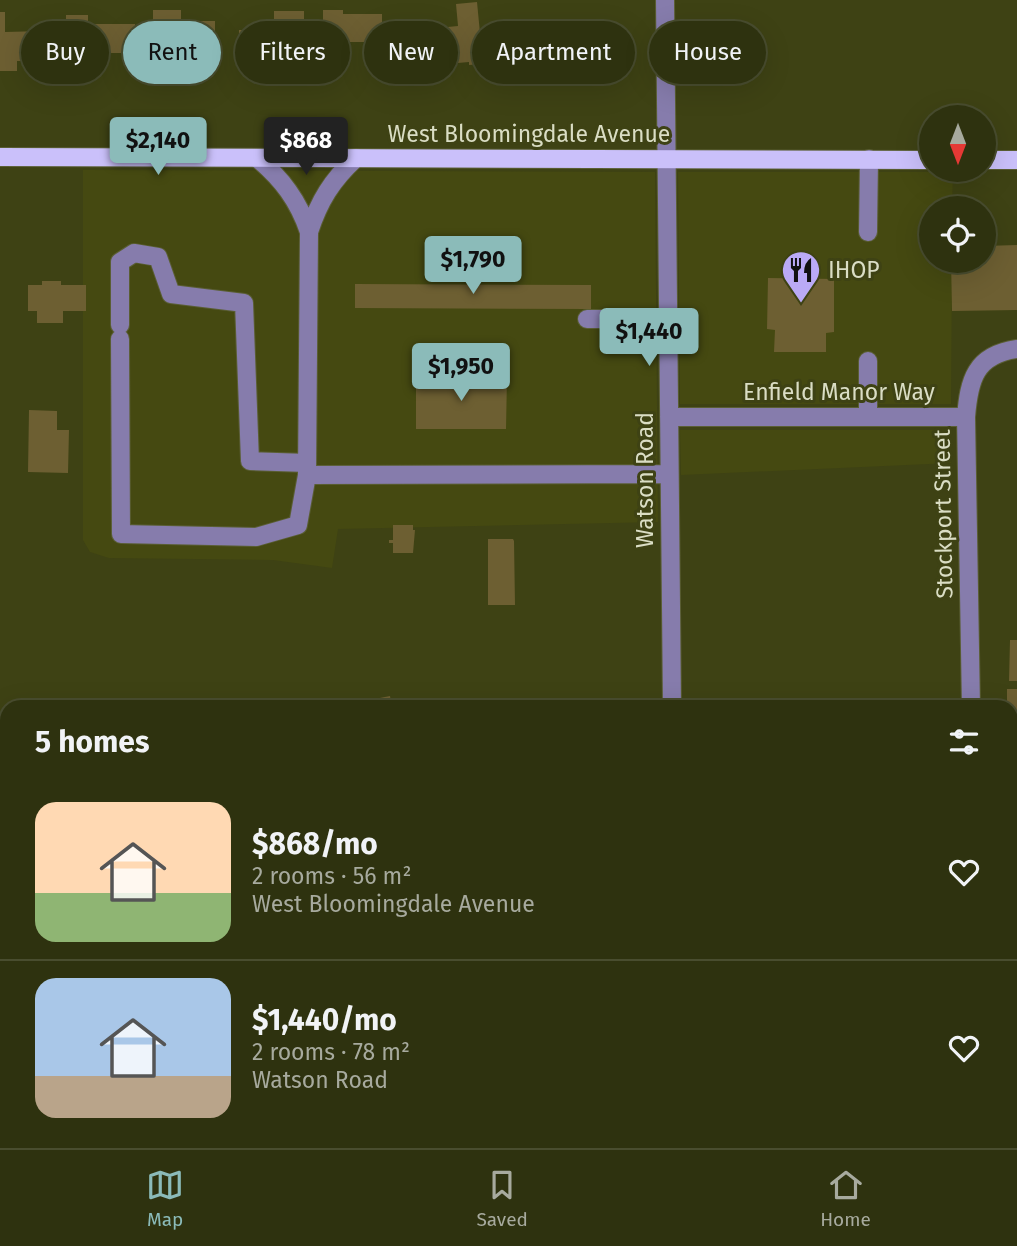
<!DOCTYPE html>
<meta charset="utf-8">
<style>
:root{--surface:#2e320f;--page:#3a3e1d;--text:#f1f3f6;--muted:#a7aa9e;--line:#494d2f;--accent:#8bbbb9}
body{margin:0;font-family:"Fira Sans",sans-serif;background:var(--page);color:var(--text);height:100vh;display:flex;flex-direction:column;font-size:26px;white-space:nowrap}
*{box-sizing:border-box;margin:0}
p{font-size:23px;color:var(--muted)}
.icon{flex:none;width:38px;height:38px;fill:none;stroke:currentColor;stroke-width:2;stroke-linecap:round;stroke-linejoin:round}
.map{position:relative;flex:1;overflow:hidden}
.panel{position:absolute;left:0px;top:700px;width:1018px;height:448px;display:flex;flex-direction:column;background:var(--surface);border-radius:21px 21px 0 0;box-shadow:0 7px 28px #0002,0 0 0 2px var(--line)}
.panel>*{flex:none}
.top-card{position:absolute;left:21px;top:21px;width:976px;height:63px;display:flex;gap:14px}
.needle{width:46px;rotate:180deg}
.fabs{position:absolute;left:919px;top:105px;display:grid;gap:14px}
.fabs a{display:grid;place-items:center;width:77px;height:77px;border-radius:50%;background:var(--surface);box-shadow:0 7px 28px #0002,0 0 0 2px var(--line);font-size:35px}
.price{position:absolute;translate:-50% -60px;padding:0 16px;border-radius:7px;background:var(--accent);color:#111;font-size:23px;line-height:46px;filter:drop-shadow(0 2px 4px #0008)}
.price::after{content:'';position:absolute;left:50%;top:42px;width:21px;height:16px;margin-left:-10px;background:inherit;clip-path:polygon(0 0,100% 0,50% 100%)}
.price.active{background:#222;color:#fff}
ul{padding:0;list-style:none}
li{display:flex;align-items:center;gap:21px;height:175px;padding:0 35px}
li+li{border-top:2px solid var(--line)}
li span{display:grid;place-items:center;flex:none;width:196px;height:140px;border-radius:21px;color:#555}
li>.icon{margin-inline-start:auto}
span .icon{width:84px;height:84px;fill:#fffc;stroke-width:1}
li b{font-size:30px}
h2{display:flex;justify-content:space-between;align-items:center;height:84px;padding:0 35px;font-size:30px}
.chip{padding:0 24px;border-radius:32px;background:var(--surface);box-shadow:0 7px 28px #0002,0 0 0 2px var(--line);font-size:24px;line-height:63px}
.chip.active{background:var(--accent);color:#111}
.tab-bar{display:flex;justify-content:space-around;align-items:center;height:98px;border-top:2px solid var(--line);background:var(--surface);font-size:19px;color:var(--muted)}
.tab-bar a{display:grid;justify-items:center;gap:4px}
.tab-bar .active{color:var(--accent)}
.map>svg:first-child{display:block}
.built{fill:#454911}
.building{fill:#6d5f32}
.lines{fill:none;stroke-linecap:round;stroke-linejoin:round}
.minor-casing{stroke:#5a5e34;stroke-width:20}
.major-casing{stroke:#5a5e34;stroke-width:20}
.minor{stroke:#867cac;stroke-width:18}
.major{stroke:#cac0fa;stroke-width:18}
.labels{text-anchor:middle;stroke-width:6;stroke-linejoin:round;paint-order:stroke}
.street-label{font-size:23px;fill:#daddc4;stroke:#3e4214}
.poi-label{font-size:23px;fill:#daddc4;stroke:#3e4214;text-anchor:start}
</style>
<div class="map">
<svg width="1017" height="1148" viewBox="0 0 1017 1148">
<rect width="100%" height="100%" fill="#3e4214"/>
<!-- built -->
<path class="built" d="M 83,170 L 655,172 L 658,522 L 338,529 L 332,568 L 273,560 L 109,558 L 90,552 L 83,540 Z
M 678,172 L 953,172 L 952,208 L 931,208 L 931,261 L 952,261 L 951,404 L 680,404 Z
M 680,430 L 951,430 L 951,463 L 681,475 Z"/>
<!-- building -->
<path class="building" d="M 477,2 L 483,64 L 469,65 L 469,62 L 424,66 L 423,58 L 419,58 L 418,54 L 408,55 L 406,31 L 458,26 L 456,4 Z
M 153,10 L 181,10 L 181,21 L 215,21 L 215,59 L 181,59 L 181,67 L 153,67 Z
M 323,10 L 343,10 L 343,14 L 382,14 L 382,42 L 348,42 L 348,65 L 323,65 Z
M 274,11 L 304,11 L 304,60 L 239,60 L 239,30 L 274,30 Z
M 0,12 L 5,12 L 5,32 L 43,31 L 43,61 L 17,61 L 17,71 L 0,71 Z
M 66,15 L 88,15 L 88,24 L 135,24 L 135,53 L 106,53 L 106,65 L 78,65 L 78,53 L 66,53 Z
M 1017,245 L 1017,310 L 952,311 L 951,261 L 984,261 L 984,246 Z
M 768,278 L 834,279 L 834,332 L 826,333 L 826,352 L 774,352 L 775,330 L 767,329 Z
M 42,281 L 61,281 L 61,285 L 86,285 L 86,311 L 63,311 L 63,323 L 37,323 L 37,311 L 28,311 L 28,285 L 42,285 Z
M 355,284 L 591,285 L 591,309 L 355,308 Z
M 416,377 L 507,377 L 506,429 L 416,429 Z
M 29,410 L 57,411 L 57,430 L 69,430 L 68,473 L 28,472 Z
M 393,525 L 413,525 L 413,530 L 415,530 L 413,553 L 393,553 L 393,543 L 389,543 L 389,540 L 393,540 Z
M 488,539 L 513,539 L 514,541 L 515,605 L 488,605 Z
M 1010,640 L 1017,640 L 1017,681 L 1009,681 Z
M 1007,689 L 1017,689 L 1017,768 L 1012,768 L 1012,707 L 1007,707 Z
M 390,696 L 392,707 L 339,707 L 339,706 Z
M 1013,777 L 1017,777 L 1017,855 L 1012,855 Z
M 1012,1009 L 1017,1009 L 1017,1079 L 1012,1079 Z"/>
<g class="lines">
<!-- minor casing -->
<g class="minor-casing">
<path id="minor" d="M 665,0 L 672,707
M 257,158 C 282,179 298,200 309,232
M 356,158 C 332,180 319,201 309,232 L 307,475 L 669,474
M 868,232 L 869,159
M 587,319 L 668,319
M 120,325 L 120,262 L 134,253 L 158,257 L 171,294 L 244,303 L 250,461 L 307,463
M 120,339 L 121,534 L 256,537 L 298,525 L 307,475
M 868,361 L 868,417
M 669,417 L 966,417
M 971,707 L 966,417 C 969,380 975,355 1017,349
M 1012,975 L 1017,975
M 678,1141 L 678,1148"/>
</g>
<!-- major casing -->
<g class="major-casing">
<path id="major" d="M 0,157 L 931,160
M 984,160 L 1017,160"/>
</g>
<!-- minor -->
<use href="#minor" class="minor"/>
<!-- major -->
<use href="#major" class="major"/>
</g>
<!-- icons -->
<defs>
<g id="restaurant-pin" transform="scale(2.0125)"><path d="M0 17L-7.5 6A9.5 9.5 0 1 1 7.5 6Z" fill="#baaaf6" stroke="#3e4214"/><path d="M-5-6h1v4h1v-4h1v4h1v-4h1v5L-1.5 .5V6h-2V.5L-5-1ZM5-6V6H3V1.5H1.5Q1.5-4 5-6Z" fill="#111"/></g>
</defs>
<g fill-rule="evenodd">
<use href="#restaurant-pin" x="801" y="270"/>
</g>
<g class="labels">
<!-- street labels -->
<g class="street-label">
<text x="529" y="142">West Bloomingdale Avenue</text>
<text x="839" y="400">Enfield Manor Way</text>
<text transform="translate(645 480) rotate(-90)" y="8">Watson Road</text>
<text transform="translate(943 514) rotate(-91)" y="8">Stockport Street</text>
</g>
<!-- poi labels -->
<g class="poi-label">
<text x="828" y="278">IHOP</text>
</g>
</g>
</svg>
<div class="fabs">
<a><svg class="needle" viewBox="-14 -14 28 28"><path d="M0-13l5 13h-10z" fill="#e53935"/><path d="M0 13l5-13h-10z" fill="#a7aa9e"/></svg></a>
<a><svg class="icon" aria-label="locate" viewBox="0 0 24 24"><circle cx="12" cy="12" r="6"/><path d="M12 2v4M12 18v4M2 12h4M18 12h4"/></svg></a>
</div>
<b class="price" style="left:158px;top:177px">$2,140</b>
<b class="price active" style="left:306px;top:177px">$868</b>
<b class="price" style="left:473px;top:296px">$1,790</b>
<b class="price" style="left:649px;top:368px">$1,440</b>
<b class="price" style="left:461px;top:403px">$1,950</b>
<div class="top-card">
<a class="chip">Buy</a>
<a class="chip active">Rent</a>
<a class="chip">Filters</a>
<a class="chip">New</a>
<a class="chip">Apartment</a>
<a class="chip">House</a>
</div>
<section class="panel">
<h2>5 homes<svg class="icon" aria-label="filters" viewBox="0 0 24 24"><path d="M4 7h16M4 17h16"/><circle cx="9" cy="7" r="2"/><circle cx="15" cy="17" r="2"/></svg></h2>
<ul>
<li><span style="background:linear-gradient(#ffd9b3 65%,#8fb573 0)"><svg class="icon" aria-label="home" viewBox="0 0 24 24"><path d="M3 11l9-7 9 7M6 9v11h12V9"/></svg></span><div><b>$868/mo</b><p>2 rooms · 56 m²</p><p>West Bloomingdale Avenue</p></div><svg class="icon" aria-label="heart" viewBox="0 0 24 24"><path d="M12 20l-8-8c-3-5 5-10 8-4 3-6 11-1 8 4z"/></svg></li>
<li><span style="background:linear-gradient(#a9c7e8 70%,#b9a48a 0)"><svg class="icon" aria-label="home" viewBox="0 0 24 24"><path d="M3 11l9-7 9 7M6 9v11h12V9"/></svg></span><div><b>$1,440/mo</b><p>2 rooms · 78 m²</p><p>Watson Road</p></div><svg class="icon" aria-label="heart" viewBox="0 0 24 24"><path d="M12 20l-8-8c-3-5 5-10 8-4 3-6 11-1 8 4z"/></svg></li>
</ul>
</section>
</div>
<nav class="tab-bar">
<a class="active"><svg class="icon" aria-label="map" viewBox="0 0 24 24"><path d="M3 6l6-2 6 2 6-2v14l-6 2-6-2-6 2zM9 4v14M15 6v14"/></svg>Map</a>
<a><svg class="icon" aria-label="saved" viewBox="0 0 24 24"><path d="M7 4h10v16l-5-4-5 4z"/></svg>Saved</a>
<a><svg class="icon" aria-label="home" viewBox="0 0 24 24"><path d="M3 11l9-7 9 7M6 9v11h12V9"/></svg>Home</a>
</nav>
